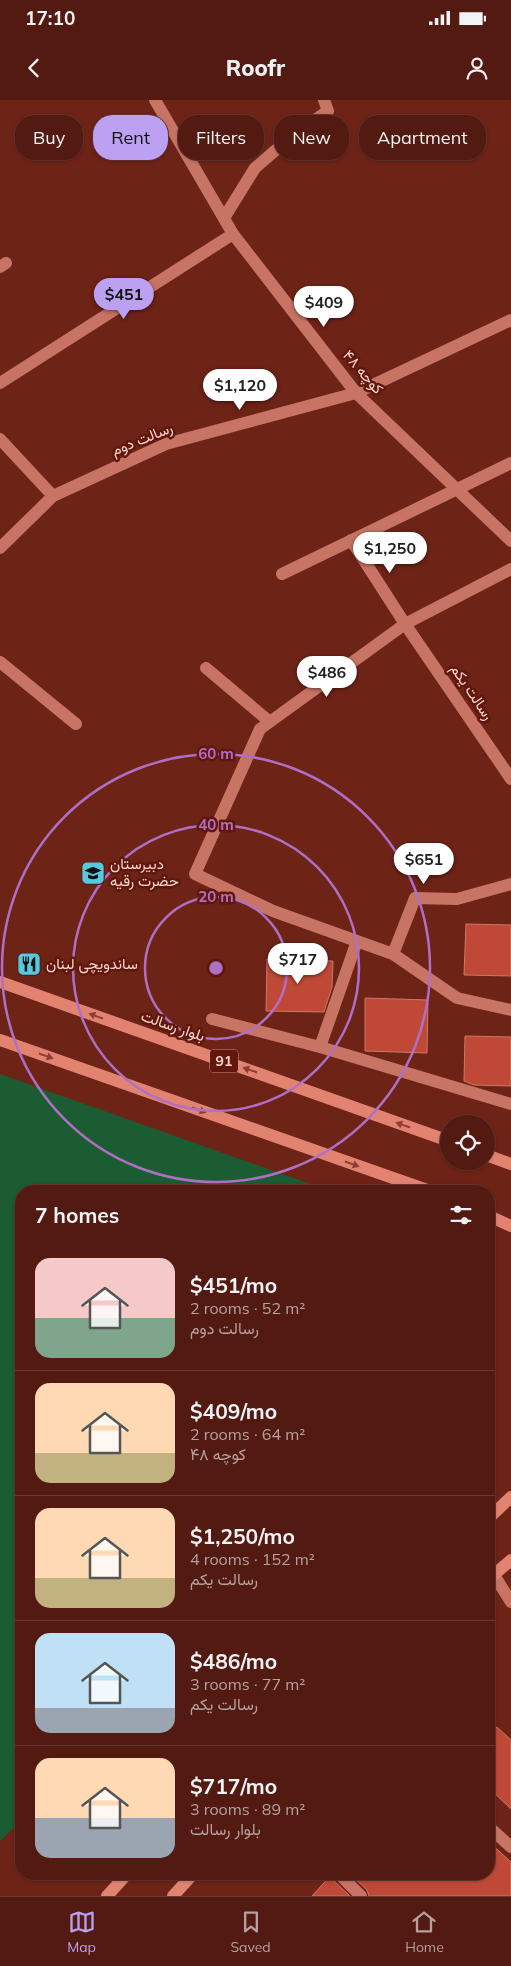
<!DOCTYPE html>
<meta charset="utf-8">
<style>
:root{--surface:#521a11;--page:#5c271f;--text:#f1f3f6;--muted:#b5a19f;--line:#683831;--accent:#bca0f2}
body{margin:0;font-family:Mulish,Vazirmatn,sans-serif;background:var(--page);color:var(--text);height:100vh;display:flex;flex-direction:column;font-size:19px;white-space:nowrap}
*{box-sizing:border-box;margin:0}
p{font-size:16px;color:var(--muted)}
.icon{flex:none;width:28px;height:28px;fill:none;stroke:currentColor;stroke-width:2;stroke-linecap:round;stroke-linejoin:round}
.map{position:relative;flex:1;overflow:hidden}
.panel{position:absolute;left:15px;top:1085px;width:480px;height:695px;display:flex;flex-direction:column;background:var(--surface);border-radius:20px;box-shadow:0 1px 4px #0004,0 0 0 1px var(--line)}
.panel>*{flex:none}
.hud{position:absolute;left:15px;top:15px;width:481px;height:45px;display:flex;gap:10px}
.buttons{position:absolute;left:440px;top:1015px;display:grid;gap:10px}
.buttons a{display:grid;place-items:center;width:55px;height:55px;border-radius:50%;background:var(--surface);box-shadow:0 1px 4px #0004,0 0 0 1px var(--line);font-size:25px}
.price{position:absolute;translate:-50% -42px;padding:0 11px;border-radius:18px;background:#fff;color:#222;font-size:16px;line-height:32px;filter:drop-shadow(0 1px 2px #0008)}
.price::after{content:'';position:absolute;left:50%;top:30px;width:15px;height:11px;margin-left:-8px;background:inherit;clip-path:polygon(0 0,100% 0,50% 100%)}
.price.current{background:var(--accent);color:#111}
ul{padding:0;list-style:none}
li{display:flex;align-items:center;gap:15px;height:125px;padding:0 20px}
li+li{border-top:1px solid var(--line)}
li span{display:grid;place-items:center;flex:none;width:140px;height:100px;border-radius:15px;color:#555}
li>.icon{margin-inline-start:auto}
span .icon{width:60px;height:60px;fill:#fffc;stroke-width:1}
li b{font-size:21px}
h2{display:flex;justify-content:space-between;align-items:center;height:60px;padding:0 20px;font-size:21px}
.chip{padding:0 18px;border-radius:20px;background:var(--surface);box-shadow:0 1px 4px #0004,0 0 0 1px var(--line);font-size:18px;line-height:45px}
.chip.current{background:var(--accent);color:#111}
.status{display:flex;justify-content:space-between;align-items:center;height:35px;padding:0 25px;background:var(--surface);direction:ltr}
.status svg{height:14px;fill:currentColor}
header{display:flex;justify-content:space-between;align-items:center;height:65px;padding:0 20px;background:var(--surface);font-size:22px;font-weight:800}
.tab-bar{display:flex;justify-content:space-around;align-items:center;height:70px;border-top:1px solid var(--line);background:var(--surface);font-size:14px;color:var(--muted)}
.tab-bar a{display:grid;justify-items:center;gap:2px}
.tab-bar .current{color:var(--accent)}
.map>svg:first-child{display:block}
.green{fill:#1b5c32}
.building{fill:#bf4936;stroke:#cd7969}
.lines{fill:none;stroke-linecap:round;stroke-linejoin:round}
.minor{stroke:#c87465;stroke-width:12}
.major{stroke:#e28372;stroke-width:12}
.oneway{fill:#8e3d30}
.ring{fill:none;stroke:#ae70c5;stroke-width:2.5}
.labels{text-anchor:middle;stroke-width:5;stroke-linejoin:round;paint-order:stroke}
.shield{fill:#61170c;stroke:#cc9c93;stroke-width:1}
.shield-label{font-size:14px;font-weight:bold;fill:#fad5cd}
.street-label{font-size:15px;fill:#fad5cd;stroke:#61170c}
.poi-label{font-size:15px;fill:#fad5cd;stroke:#61170c;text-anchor:start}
.centre{fill:#ae70c5;stroke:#61170c;stroke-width:2.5}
.ring-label{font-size:15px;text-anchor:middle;font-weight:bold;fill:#ae70c5;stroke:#61170c;stroke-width:5;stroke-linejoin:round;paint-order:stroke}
</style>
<div class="status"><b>17:10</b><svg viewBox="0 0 49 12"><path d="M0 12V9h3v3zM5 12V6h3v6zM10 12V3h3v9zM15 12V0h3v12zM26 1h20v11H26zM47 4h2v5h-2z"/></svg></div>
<header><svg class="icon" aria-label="back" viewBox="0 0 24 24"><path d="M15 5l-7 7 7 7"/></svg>Roofr<svg class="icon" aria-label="person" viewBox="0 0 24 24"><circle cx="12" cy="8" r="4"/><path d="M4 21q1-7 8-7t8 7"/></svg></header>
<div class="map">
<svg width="511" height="1796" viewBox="0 0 511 1796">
<rect width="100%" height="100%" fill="#6e2317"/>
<!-- green -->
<path class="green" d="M 0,974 L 330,1091 L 21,1091 L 21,1721 L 0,1741 Z"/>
<!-- building -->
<path class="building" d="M 466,824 L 511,825 L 511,876 L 464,875 Z
M 267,859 L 333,861 L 332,887 L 324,912 L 266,911 Z
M 365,898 L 428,900 L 427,953 L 365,951 Z
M 465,936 L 511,937 L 511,986 L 474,985 L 464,981 Z
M 497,1627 L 511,1640 L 511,1709 L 489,1688 L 489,1637 Z
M 489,1742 L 511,1762 L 511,1796 L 369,1796 L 367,1790 L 350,1774 L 489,1774 Z
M 331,1775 L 333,1780 L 350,1796 L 312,1796 Z"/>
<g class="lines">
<!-- minor -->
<path class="minor" d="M 155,0 L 233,134 L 356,293 L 511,441
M 224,118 L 255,68 L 293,35 L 328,11 L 324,0
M 0,167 L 6,163
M 0,283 L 233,134
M 0,339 L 53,396
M 351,440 L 405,524 L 511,679
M 0,448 L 53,396 L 166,344 L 356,293 L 511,220
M 511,469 L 405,524 L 260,629 L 195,774 L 273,811 L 393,854 L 457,898 L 511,910
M 282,474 L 511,363
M 0,562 L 76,624
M 206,568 L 270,622
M 357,841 L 320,947 L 511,1004
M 393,854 L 415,798 L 457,799 L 511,784
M 212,919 L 320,947
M 494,1475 L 511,1502
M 489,1727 L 511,1747
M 339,1774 L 361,1796"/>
<!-- major -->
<path class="major" d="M 0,882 L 449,1041
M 0,940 L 430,1091
M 486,1055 L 511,1064
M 489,1116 L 511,1126
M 489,1418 L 511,1397
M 489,1479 L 511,1460
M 107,1796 L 127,1774
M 173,1796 L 193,1774"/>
</g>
<!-- one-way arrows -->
<defs><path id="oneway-solid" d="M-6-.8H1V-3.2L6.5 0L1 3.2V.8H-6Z" transform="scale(1.25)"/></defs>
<g class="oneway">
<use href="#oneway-solid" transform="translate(96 916) rotate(-160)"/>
<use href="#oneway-solid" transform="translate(46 956) rotate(19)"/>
<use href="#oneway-solid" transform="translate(250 970) rotate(-161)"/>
<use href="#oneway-solid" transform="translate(199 1010) rotate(19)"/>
<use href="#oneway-solid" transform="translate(403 1025) rotate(-161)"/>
<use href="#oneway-solid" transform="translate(352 1064) rotate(19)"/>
</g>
<!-- distance rings -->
<g class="ring">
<circle cx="216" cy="868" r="71"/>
<circle cx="216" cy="868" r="143"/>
<circle cx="216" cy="868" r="214"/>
</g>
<!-- icons -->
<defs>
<g id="school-square" transform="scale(1.25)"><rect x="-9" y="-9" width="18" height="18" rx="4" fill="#55cadf" stroke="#61170c"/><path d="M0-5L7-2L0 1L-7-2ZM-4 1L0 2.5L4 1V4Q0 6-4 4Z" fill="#111"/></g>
<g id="restaurant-square" transform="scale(1.25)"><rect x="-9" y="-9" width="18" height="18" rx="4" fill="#55cadf" stroke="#61170c"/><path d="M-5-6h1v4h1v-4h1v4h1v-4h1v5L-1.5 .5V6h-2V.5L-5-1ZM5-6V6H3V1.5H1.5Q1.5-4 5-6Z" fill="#111"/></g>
</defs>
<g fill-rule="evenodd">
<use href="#school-square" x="93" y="773"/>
<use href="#restaurant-square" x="29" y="864"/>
</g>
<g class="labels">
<!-- shield labels -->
<rect class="shield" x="210" y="949.5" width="28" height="23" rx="4"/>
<g class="shield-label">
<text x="224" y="966">91</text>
</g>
<!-- street labels -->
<g class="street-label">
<text transform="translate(363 272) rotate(49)" y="5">کوچه ۴۸</text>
<text transform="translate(142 339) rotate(-22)" y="5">رسالت دوم</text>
<text transform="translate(472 592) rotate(56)" y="5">رسالت یکم</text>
<text transform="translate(173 926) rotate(19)" y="5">بلوار رسالت</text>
</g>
<!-- poi labels -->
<g class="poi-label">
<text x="110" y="769">دبیرستان<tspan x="110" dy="17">حضرت رقیه</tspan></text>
<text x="46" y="869">ساندویچی لبنان</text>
</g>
</g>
<circle cx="216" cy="868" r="8" class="centre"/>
<g class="ring-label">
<text x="216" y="659">60 m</text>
<text x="216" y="730">40 m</text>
<text x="216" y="802">20 m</text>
</g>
</svg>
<div class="buttons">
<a><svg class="icon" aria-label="locate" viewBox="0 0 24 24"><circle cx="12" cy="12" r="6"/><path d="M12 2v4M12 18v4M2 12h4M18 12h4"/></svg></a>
</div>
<b class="price current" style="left:124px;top:220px">$451</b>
<b class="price" style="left:324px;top:228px">$409</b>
<b class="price" style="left:240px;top:311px">$1,120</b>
<b class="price" style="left:390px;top:474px">$1,250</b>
<b class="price" style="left:327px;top:598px">$486</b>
<b class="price" style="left:424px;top:785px">$651</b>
<b class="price" style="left:298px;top:885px">$717</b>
<div class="hud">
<a class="chip">Buy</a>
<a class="chip current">Rent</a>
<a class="chip">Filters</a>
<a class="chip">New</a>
<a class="chip">Apartment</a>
</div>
<section class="panel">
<h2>7 homes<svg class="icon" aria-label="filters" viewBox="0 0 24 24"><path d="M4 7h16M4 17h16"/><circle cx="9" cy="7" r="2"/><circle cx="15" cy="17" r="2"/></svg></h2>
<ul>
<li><span style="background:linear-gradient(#f6c9c9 60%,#7fa58c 0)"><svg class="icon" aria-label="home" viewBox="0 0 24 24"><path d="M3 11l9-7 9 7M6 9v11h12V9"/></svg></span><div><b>$451/mo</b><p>2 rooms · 52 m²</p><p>رسالت دوم</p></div></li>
<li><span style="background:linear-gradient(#ffd9b3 70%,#c2b280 0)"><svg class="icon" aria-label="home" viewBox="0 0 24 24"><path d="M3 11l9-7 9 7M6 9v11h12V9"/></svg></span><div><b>$409/mo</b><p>2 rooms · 64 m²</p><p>کوچه ۴۸</p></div></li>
<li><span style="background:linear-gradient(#ffd9b3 70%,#c2b280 0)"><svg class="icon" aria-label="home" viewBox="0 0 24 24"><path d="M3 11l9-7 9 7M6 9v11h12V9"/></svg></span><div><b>$1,250/mo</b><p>4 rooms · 152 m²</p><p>رسالت یکم</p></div></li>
<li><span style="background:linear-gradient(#bfe0f5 75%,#9aa5b1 0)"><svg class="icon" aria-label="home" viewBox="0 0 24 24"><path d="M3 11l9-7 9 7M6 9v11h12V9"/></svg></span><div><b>$486/mo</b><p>3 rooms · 77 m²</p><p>رسالت یکم</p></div></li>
<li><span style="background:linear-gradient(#ffd9b3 60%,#9aa5b1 0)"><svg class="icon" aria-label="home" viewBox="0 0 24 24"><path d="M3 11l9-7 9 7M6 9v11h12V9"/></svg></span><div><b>$717/mo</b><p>3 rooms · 89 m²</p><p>بلوار رسالت</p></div></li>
</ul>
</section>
</div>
<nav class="tab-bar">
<a class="current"><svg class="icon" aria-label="map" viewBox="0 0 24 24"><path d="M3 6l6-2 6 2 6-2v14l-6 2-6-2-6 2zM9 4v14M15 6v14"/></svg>Map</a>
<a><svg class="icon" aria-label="saved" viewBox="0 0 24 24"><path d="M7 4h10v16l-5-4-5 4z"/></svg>Saved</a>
<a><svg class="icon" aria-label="home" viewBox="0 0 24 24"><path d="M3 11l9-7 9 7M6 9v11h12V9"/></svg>Home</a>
</nav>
